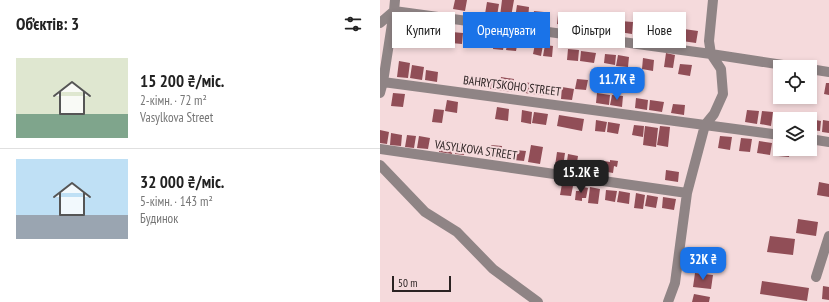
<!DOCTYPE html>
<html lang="uk">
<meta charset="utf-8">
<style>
:root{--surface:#fff;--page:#f2f2f2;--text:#222;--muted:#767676;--line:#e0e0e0;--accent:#1a73e8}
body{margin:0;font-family:"PT Sans Narrow",sans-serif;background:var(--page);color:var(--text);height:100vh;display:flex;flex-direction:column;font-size:15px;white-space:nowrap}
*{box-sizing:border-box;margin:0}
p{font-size:13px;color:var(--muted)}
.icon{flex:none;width:22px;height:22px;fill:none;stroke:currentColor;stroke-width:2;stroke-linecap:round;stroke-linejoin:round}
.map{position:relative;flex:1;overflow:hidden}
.details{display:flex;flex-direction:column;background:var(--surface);width:380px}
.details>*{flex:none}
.banner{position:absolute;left:12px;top:12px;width:377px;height:36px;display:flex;gap:8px}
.fabs{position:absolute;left:393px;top:60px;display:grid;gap:8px}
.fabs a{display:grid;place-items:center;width:44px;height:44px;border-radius:0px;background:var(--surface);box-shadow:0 2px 6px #0003;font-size:20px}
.scale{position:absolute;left:12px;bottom:10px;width:59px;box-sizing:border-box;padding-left:4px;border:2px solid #2b2222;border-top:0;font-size:11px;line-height:14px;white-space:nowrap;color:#2b2222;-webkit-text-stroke:3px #f5dadc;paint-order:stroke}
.price{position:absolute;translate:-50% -34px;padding:0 9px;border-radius:8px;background:var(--accent);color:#fff;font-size:13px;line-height:26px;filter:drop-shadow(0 1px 2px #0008)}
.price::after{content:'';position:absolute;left:50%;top:24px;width:12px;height:9px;margin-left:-6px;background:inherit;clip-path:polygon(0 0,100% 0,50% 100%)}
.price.selected{background:#222;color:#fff}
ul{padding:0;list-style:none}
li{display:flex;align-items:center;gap:12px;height:100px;padding:0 16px}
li+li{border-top:1px solid var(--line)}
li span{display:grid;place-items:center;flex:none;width:112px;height:80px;border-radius:0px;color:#555}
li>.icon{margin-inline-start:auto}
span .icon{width:48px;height:48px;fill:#fffc;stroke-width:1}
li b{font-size:17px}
h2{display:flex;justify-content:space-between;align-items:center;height:48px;padding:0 16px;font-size:17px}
.tag{padding:0 14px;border-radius:0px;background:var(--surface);box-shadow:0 2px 6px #0003;font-size:14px;line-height:36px}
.tag.selected{background:var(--accent);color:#fff}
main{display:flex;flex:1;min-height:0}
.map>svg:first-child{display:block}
.building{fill:#914e57}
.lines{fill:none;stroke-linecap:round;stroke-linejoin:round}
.minor{stroke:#8f8485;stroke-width:10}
.labels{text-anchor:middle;stroke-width:4;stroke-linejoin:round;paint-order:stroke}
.street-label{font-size:12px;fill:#2b2222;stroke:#f5dadc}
</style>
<main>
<section class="details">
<h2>Об’єктів: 3<svg class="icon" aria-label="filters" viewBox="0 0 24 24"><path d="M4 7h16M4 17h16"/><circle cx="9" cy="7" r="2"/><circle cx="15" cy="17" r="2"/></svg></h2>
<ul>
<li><span style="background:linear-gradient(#dfe7d0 70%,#7fa58c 0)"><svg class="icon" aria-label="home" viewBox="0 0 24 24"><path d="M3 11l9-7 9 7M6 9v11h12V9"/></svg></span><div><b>15 200 ₴/міс.</b><p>2-кімн. · 72 m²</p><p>Vasylkova Street</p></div></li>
<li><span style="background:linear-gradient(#bfe0f5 70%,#9aa5b1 0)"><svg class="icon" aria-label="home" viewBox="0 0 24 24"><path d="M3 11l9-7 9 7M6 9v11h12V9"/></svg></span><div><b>32 000 ₴/міс.</b><p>5-кімн. · 143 m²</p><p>Будинок</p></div></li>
</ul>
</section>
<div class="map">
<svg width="449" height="302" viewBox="0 0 449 302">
<rect width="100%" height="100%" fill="#f5dadc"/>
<!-- building -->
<path class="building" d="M 75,0 L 87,0 L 85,11 L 73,9 Z
M 122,0 L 134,0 L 131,17 L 120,16 Z
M 107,2 L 119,4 L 117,16 L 105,14 Z
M 137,5 L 149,7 L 148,20 L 135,18 Z
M 154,11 L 164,12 L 162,21 L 153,20 Z
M 178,15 L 196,18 L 195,27 L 177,24 Z
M 19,17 L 33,19 L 31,30 L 17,28 Z
M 206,17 L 219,18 L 218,27 L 205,26 Z
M 223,18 L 231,20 L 230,29 L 221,28 Z
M 240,21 L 253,22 L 252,34 L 239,32 Z
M 255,22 L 267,24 L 265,36 L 254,34 Z
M 275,26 L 286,27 L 285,38 L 273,37 Z
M 37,28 L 50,29 L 49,41 L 36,39 Z
M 304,29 L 318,31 L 316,43 L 302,41 Z
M 57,30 L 70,32 L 68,42 L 55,40 Z
M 72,32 L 83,33 L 82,44 L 71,43 Z
M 87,34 L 100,36 L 99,47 L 86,45 Z
M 114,38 L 125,40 L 123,50 L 113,49 Z
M 128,40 L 138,41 L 136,51 L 126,50 Z
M 155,44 L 163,45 L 161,56 L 153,54 Z
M 165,45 L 173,46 L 172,57 L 163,56 Z
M 188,49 L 199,50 L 198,61 L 187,60 Z
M 201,51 L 216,53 L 214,63 L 200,61 Z
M 286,53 L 295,55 L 293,68 L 284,67 Z
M 225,54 L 236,55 L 235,65 L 224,63 Z
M 238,55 L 249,57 L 248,67 L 236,66 Z
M 263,58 L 274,60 L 273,71 L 262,69 Z
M 19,61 L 30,63 L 28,78 L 17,77 Z
M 300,64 L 312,65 L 310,76 L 298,74 Z
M 32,65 L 44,67 L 42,80 L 30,78 Z
M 46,70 L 58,72 L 57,82 L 45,80 Z
M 121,77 L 134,79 L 132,92 L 119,90 Z
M 107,78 L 119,79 L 117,90 L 106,88 Z
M 197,79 L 208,80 L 206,90 L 195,89 Z
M 142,82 L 151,83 L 150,94 L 141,92 Z
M 446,83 L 449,83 L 449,95 L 444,94 Z
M 155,84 L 168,86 L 167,96 L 153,94 Z
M 182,87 L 194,89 L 192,100 L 181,99 Z
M 13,93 L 25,94 L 23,107 L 11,106 Z
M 217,93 L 230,95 L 229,105 L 216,103 Z
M 232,95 L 243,96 L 242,107 L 230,105 Z
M 256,98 L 268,100 L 267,110 L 255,108 Z
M 67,100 L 78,102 L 77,113 L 65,111 Z
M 270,100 L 284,102 L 282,112 L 269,110 Z
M 293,104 L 305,105 L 304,115 L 291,113 Z
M 117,107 L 129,109 L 128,121 L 115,119 Z
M 54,109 L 64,110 L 62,123 L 52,122 Z
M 142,110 L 152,112 L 151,124 L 141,122 Z
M 367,110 L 379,111 L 377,124 L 365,122 Z
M 382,111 L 393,112 L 391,126 L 380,124 Z
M 154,112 L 168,114 L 166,125 L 152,123 Z
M 179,115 L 204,119 L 202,131 L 177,126 Z
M 430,119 L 441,121 L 440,131 L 430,130 Z
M 216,120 L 227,122 L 225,132 L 215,131 Z
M 443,120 L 449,121 L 449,133 L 442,132 Z
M 228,122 L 240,124 L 238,134 L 227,132 Z
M 254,125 L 264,126 L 263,137 L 252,135 Z
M 265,126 L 278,128 L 276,147 L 263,145 Z
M 280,126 L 290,127 L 288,147 L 277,145 Z
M 0,130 L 9,132 L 7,144 L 0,143 Z
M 11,133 L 22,135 L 21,146 L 10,145 Z
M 27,135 L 36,136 L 34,148 L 25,147 Z
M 39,136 L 50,138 L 48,149 L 37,148 Z
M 340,136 L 352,137 L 350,150 L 338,148 Z
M 361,138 L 372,139 L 370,152 L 359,151 Z
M 61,140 L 74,141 L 72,154 L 59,152 Z
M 379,141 L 392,143 L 390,155 L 377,153 Z
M 77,142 L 86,143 L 84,155 L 75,154 Z
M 399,144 L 400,149 L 410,149 L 409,157 L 398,156 Z
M 111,145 L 122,146 L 121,159 L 109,157 Z
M 151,145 L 163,147 L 160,164 L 148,162 Z
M 136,150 L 146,151 L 144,161 L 134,160 Z
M 177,152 L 185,153 L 183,167 L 175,166 Z
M 188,154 L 198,156 L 196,169 L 186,168 Z
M 209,160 L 222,162 L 220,171 L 208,170 Z
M 230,160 L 238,161 L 237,167 L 234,166 L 233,173 L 222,171 L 224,161 L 230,162 Z
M 286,170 L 299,172 L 298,182 L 285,180 Z
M 439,182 L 449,184 L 449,197 L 437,195 Z
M 182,184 L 193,186 L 191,196 L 180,195 Z
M 199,186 L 208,188 L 206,198 L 202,198 L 202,201 L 195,200 L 196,191 L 199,191 Z
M 210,187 L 220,189 L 218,204 L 208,203 Z
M 226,190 L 237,191 L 235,202 L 225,200 Z
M 239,191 L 250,193 L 249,204 L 237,202 Z
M 256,193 L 265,195 L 263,209 L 254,208 Z
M 267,195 L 278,197 L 276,208 L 265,206 Z
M 283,197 L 296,199 L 294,210 L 282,208 Z
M 418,219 L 438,222 L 436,236 L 416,233 Z
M 390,236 L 415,239 L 413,255 L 387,252 Z
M 322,247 L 341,250 L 339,264 L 320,262 Z
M 315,273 L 333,275 L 331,289 L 313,287 Z
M 382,281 L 429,288 L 427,301 L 380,294 Z
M 443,286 L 449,287 L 449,300 L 442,299 Z
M 314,294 L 330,297 L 329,302 L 312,302 Z"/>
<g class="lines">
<!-- minor -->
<path class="minor" d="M 0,23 L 14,11 L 331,54 L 416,67
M 430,69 L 449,72
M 3,82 L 400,135
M 0,93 L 3,82 L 14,11 L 15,0
M 430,139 L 449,142
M 0,149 L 307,193
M 0,165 L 45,212 L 77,232 L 113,269 L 158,302
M 436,277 L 449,236
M 288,302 L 295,283 L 307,193 L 325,125 L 334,114 L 343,94 L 341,69 L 331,54 L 329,41 L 333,0"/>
</g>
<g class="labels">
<!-- street labels -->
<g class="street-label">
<text transform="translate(132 86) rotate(7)" y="4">BAHRYTSKOHO STREET</text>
<text transform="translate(96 150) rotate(8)" y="4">VASYLKOVA STREET</text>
</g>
</g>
</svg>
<div class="fabs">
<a><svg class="icon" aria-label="locate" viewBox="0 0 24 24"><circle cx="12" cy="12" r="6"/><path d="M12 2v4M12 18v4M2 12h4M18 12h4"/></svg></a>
<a><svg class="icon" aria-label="layers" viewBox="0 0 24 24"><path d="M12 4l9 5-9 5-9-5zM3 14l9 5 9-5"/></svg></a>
</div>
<div class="scale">50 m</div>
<b class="price" style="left:237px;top:101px">11.7K ₴</b>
<b class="price selected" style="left:201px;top:194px">15.2K ₴</b>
<b class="price" style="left:323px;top:281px">32K ₴</b>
<div class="banner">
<a class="tag">Купити</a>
<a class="tag selected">Орендувати</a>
<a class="tag">Фільтри</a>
<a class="tag">Нове</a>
</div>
</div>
</main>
